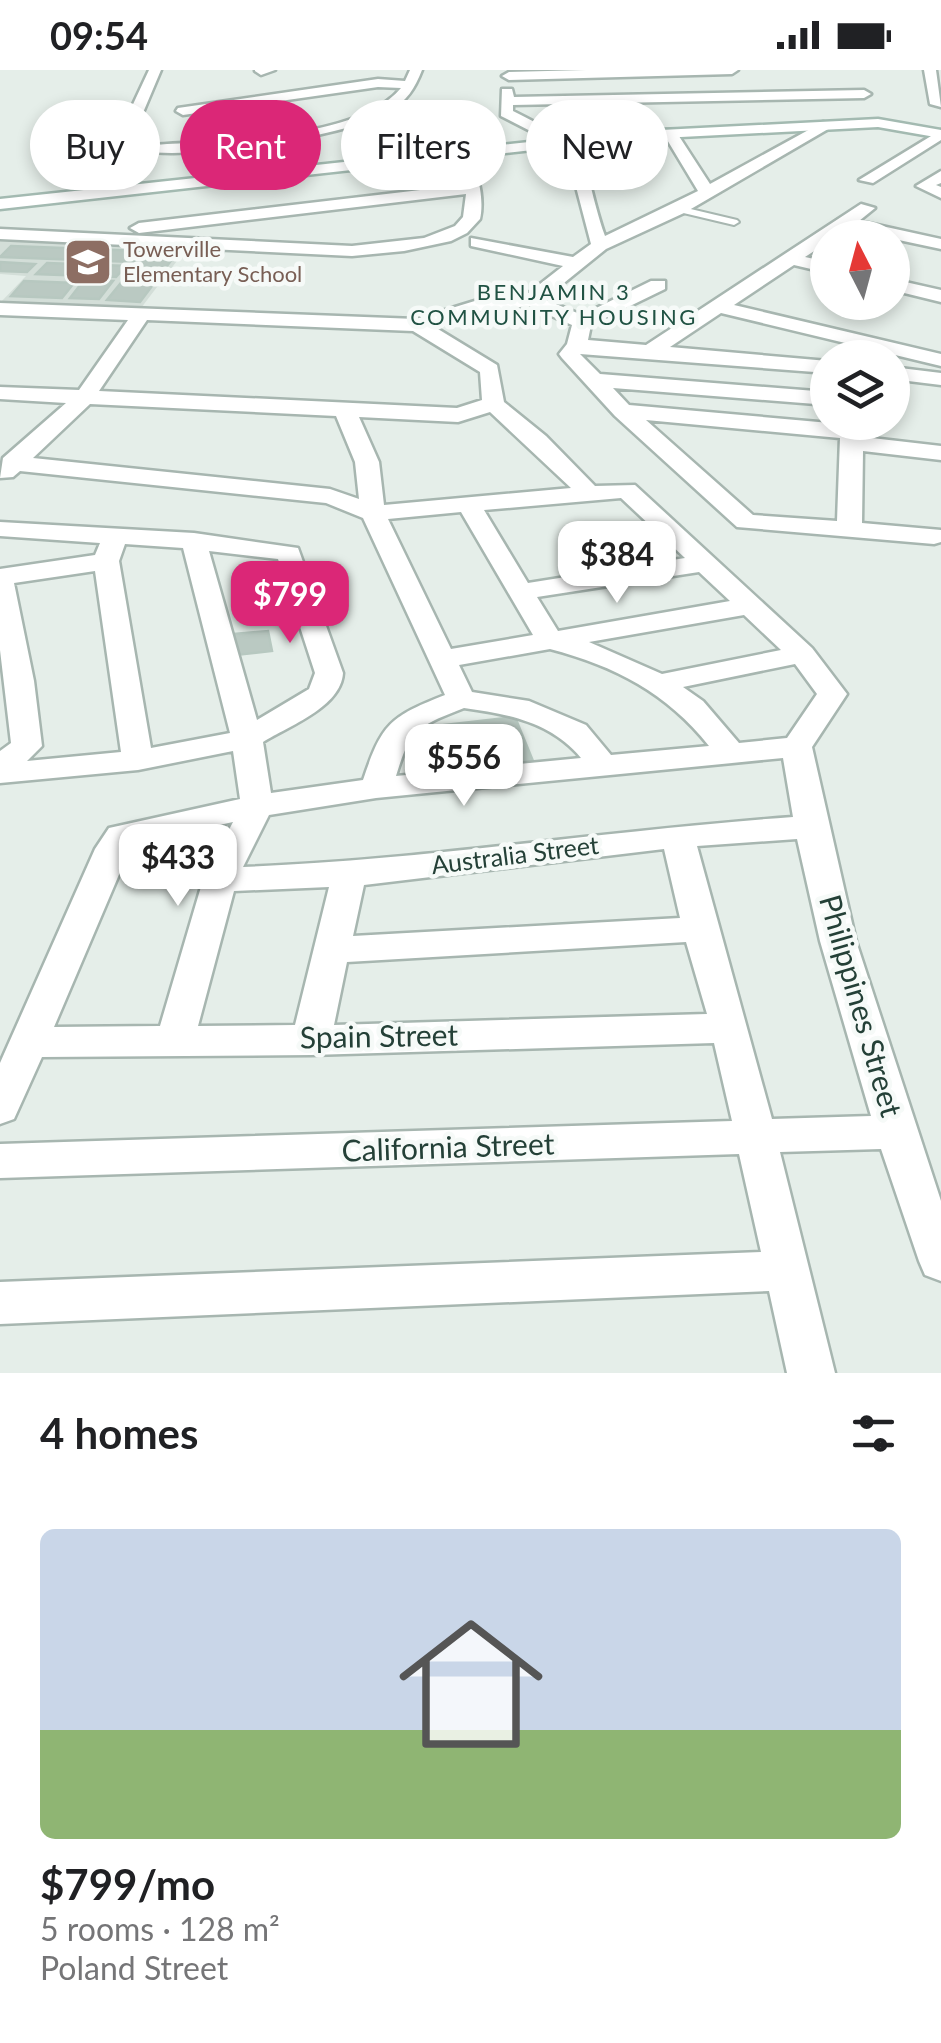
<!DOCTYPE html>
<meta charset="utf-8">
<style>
:root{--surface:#fff;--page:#f6f6f6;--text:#202124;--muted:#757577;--accent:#db2777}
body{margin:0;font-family:Lato,sans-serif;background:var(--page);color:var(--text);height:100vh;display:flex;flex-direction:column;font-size:38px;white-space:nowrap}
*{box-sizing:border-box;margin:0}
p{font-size:32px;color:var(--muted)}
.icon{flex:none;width:55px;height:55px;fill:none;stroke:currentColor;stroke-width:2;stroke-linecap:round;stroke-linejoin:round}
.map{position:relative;height:1303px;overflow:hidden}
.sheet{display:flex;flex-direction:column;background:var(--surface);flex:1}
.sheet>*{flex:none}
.top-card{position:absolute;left:30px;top:30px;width:882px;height:90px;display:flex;gap:20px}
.needle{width:65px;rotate:354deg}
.controls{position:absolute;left:810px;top:150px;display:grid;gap:20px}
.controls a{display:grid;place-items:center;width:100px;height:100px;border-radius:50%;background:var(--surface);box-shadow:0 5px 15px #0003;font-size:50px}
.price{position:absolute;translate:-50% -85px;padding:0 22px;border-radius:20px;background:#fff;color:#222;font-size:32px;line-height:65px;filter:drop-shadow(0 2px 5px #0008)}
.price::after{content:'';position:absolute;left:50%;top:60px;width:30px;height:22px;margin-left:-15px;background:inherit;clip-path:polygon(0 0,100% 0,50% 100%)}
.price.selected{background:var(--accent);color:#fff}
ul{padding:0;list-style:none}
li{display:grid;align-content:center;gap:20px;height:530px;padding:0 40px}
li span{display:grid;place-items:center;height:310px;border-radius:15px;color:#555}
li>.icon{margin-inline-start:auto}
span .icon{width:180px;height:180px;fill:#fffc;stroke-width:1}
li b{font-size:42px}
h2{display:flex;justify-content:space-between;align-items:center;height:120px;padding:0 40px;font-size:42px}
.tag{padding:0 35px;border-radius:45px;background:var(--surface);box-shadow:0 5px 15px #0003;font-size:35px;line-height:90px}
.tag.selected{background:var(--accent);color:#fff}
.status{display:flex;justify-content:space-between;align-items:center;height:70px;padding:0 50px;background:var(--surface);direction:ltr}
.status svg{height:28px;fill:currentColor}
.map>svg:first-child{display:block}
.built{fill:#d3ded8}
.building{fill:#bac9c2;stroke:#b7c8c0;stroke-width:2.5}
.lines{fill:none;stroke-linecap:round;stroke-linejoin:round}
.lane-casing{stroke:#a7b6b0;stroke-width:4}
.street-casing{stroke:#a7b6b0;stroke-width:5}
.secondary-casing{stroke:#a3bab1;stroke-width:5}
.lane{fill:#fff;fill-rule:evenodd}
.street{fill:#fff;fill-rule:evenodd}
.secondary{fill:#fff;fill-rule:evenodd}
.labels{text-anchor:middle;stroke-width:9;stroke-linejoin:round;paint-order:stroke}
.far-education-label{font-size:22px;fill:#785e54;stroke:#f6faf8;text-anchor:start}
.far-neighbourhood-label{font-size:22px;letter-spacing:2.5px;fill:#205243;stroke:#f6faf8}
.street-label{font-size:25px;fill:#244037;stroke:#f6faf8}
.near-street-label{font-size:30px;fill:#244037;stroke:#f6faf8}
</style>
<div class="status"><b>09:54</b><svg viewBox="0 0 49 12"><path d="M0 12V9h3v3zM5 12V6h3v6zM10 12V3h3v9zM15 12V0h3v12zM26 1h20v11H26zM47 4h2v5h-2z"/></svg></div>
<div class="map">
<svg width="941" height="1303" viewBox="0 0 941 1303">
<rect width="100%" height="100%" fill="#e5eee9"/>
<!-- built -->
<path class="built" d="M 0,169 L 186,179 L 141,238 L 0,233 L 26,206 L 0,204 Z"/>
<!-- building -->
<path class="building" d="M 11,176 L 142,181 L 134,192 L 0,187 Z
M 142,187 L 173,188 L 140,232 L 107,230 Z
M 0,192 L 35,194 L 27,202 L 0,201 Z
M 47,193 L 126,196 L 116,207 L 36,204 Z
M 84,210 L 113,211 L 99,229 L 70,228 Z
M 24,211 L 74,213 L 62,228 L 11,226 Z
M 268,561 L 272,581 L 227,586 L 221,565 Z
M 515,647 L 535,696 L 425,708 L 409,659 Z"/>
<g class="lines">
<!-- lane casing -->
<g class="lane-casing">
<path id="lane" d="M 678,136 L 737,150 L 739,152 L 734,155 L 675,141 L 673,139 Z"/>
</g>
<!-- street casing -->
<g class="street-casing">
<path id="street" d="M 149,0 L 161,0 L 142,45 L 138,72 L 151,75 C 216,70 357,71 401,18 L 378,17 L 183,45 L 176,41 L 178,38 L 378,9 L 405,11 L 410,0 L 422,0 C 415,18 407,31 389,42 C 352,66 157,98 123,75 L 128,45 Z
M 275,0 L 261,5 L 255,1 L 255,0 Z
M 586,0 L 738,0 L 732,4 L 509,10 L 502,6 L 509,2 Z
M 924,0 L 936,0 L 941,37 L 930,34 Z
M 502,19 L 512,19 L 514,27 L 864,20 L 871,24 L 864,28 L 513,35 L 513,41 C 601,85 577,83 605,166 L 698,121 L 663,63 L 665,60 L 675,60 L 710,114 L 823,52 L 835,55 L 684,143 L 606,179 L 544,229 L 582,245 L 651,211 L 665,211 L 665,219 L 591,255 L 588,270 L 646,275 L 861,134 L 875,138 L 859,151 L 941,169 L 941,179 L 847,159 L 828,168 L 828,172 L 805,187 L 828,192 L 828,203 L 794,195 L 734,235 L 941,284 L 941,296 L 721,243 L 670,277 L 828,291 L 828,303 L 580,284 L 600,304 L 828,322 L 828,335 L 613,318 L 629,335 L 841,354 L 863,352 L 863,367 L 941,376 L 941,390 L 863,381 L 862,453 L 941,460 L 941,472 L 934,474 L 737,457 L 615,346 L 562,288 L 559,284 L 567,274 L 572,255 L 529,236 L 480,241 L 433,256 L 497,295 L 504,332 L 546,366 L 595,416 L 635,415 L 812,578 L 847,624 L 812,677 L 856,871 L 941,1131 L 941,1211 L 925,1205 L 919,1191 L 881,1079 L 780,1082 L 835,1303 L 787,1303 L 769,1221 L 0,1254 L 0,1212 L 761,1182 L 739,1084 L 0,1108 L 0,1074 L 732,1051 L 714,973 L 311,985 L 42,987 L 14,1049 L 0,1054 L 0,993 L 95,779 L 109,758 L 240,729 L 233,681 L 138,700 L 0,713 L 0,681 L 11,673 L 0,580 L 0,499 L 95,485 L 100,473 L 0,466 L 0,452 L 194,463 L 298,478 L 343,603 C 341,637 289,656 263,672 L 271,723 L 363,710 C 382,654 389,647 445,625 L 363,448 L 326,433 L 20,401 L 13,407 L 0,408 L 3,388 L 66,333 L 0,329 L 0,317 L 79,320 L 128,250 L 0,245 L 0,233 L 416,249 L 478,230 L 526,225 L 563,196 L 471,176 L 471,168 L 573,187 L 591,174 L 569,90 L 544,68 L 501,46 ZM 147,250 L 413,261 L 480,302 L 482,330 L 457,338 L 99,321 ZM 90,334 L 336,346 L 355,392 L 359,429 L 330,419 L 33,388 ZM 490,342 L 571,418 L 384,435 L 379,392 L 359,347 L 458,352 ZM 646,350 L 840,368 L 837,451 L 753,445 ZM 621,428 L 685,488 L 528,513 L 484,440 ZM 461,442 L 533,565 L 451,579 L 388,449 ZM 125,474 L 183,478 L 230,663 L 151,678 L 119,491 ZM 209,481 L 278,489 L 315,603 L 309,619 L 257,650 ZM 95,501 L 121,682 L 27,691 L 42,676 L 34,611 L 14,513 ZM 699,502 L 730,531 L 558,561 L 537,527 ZM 744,545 L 781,580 L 662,604 L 589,572 ZM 550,579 C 615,596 667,623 709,676 L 611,685 L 586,655 L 529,631 L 472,622 L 459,595 ZM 795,594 L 817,624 L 787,668 L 739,673 L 703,631 L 683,617 ZM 464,638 C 508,644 551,652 581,688 L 396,706 C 410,659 418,656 464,638 ZM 783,688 L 793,747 C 609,760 427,790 243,797 L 269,745 L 376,728 ZM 233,752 L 203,810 L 160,956 L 54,957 L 132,774 ZM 797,769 L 820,871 L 871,1046 L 772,1049 L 697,776 ZM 664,779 L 680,848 L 353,866 L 364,815 ZM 329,817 L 295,955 L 198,956 L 234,821 ZM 686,872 L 707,944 L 334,955 L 347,892 Z
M 941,60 L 941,70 L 873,113 L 859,110 Z
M 458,77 C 477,88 485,128 480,149 L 467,163 L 451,171 L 404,181 L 352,186 L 0,169 L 0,159 L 352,176 L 424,168 L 455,156 L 463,147 L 466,124 L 139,163 L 130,158 L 139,153 L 463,115 L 450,82 Z
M 941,101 L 941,113 L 936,115 L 941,117 L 941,128 L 916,116 Z
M 892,209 L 941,220 L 941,232 L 892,220 Z
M 892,297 L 941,303 L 941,315 L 892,309 Z"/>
</g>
<!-- secondary casing -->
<g class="secondary-casing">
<path id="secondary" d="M 878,49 L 941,60 L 941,68 L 878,57 L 622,70 L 0,139 L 0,129 L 622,62 Z"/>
</g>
<!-- lane -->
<use href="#lane" class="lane"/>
<!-- street -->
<use href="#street" class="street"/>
<!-- secondary -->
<use href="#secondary" class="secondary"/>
</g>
<!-- icons -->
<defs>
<g id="school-square" transform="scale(2.5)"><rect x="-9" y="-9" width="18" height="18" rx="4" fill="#8d6e63" stroke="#f6faf8"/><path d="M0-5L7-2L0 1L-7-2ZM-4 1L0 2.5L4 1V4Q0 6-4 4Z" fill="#fff"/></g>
</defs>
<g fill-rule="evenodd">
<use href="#school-square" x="88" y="192"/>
</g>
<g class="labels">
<!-- far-education labels -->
<g class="far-education-label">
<text x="123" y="187">Towerville<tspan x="123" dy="25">Elementary School</tspan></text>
</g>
<!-- far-neighbourhood labels -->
<g class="far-neighbourhood-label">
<text x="554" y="230">BENJAMIN 3<tspan x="554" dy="25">COMMUNITY HOUSING</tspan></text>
</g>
<!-- street labels -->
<g class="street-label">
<text transform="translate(515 785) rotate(-7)" y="9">Australia Street</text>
</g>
<!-- near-street labels -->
<g class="near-street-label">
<text transform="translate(860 936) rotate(74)" y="10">Philippines Street</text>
<text transform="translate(379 967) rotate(-1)" y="10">Spain Street</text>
<text transform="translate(448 1078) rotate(-2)" y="10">California Street</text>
</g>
</g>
</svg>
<div class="controls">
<a><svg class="needle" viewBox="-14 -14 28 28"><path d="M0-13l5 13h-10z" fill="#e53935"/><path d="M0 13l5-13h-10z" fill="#757577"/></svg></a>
<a><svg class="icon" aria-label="layers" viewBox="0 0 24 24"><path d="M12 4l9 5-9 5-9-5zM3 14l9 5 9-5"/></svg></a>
</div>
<b class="price" style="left:617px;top:536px">$384</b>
<b class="price selected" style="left:290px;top:576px">$799</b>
<b class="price" style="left:464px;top:739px">$556</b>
<b class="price" style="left:178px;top:839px">$433</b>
<div class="top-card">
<a class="tag">Buy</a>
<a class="tag selected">Rent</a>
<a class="tag">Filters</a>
<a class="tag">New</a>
</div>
</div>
<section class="sheet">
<h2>4 homes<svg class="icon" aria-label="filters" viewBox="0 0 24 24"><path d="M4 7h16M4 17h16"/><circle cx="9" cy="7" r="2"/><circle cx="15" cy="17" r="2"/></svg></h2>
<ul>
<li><span style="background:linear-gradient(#c9d6e8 65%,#8fb573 0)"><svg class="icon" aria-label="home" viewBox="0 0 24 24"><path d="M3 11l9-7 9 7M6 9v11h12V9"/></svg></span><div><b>$799/mo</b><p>5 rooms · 128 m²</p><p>Poland Street</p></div></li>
</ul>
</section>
